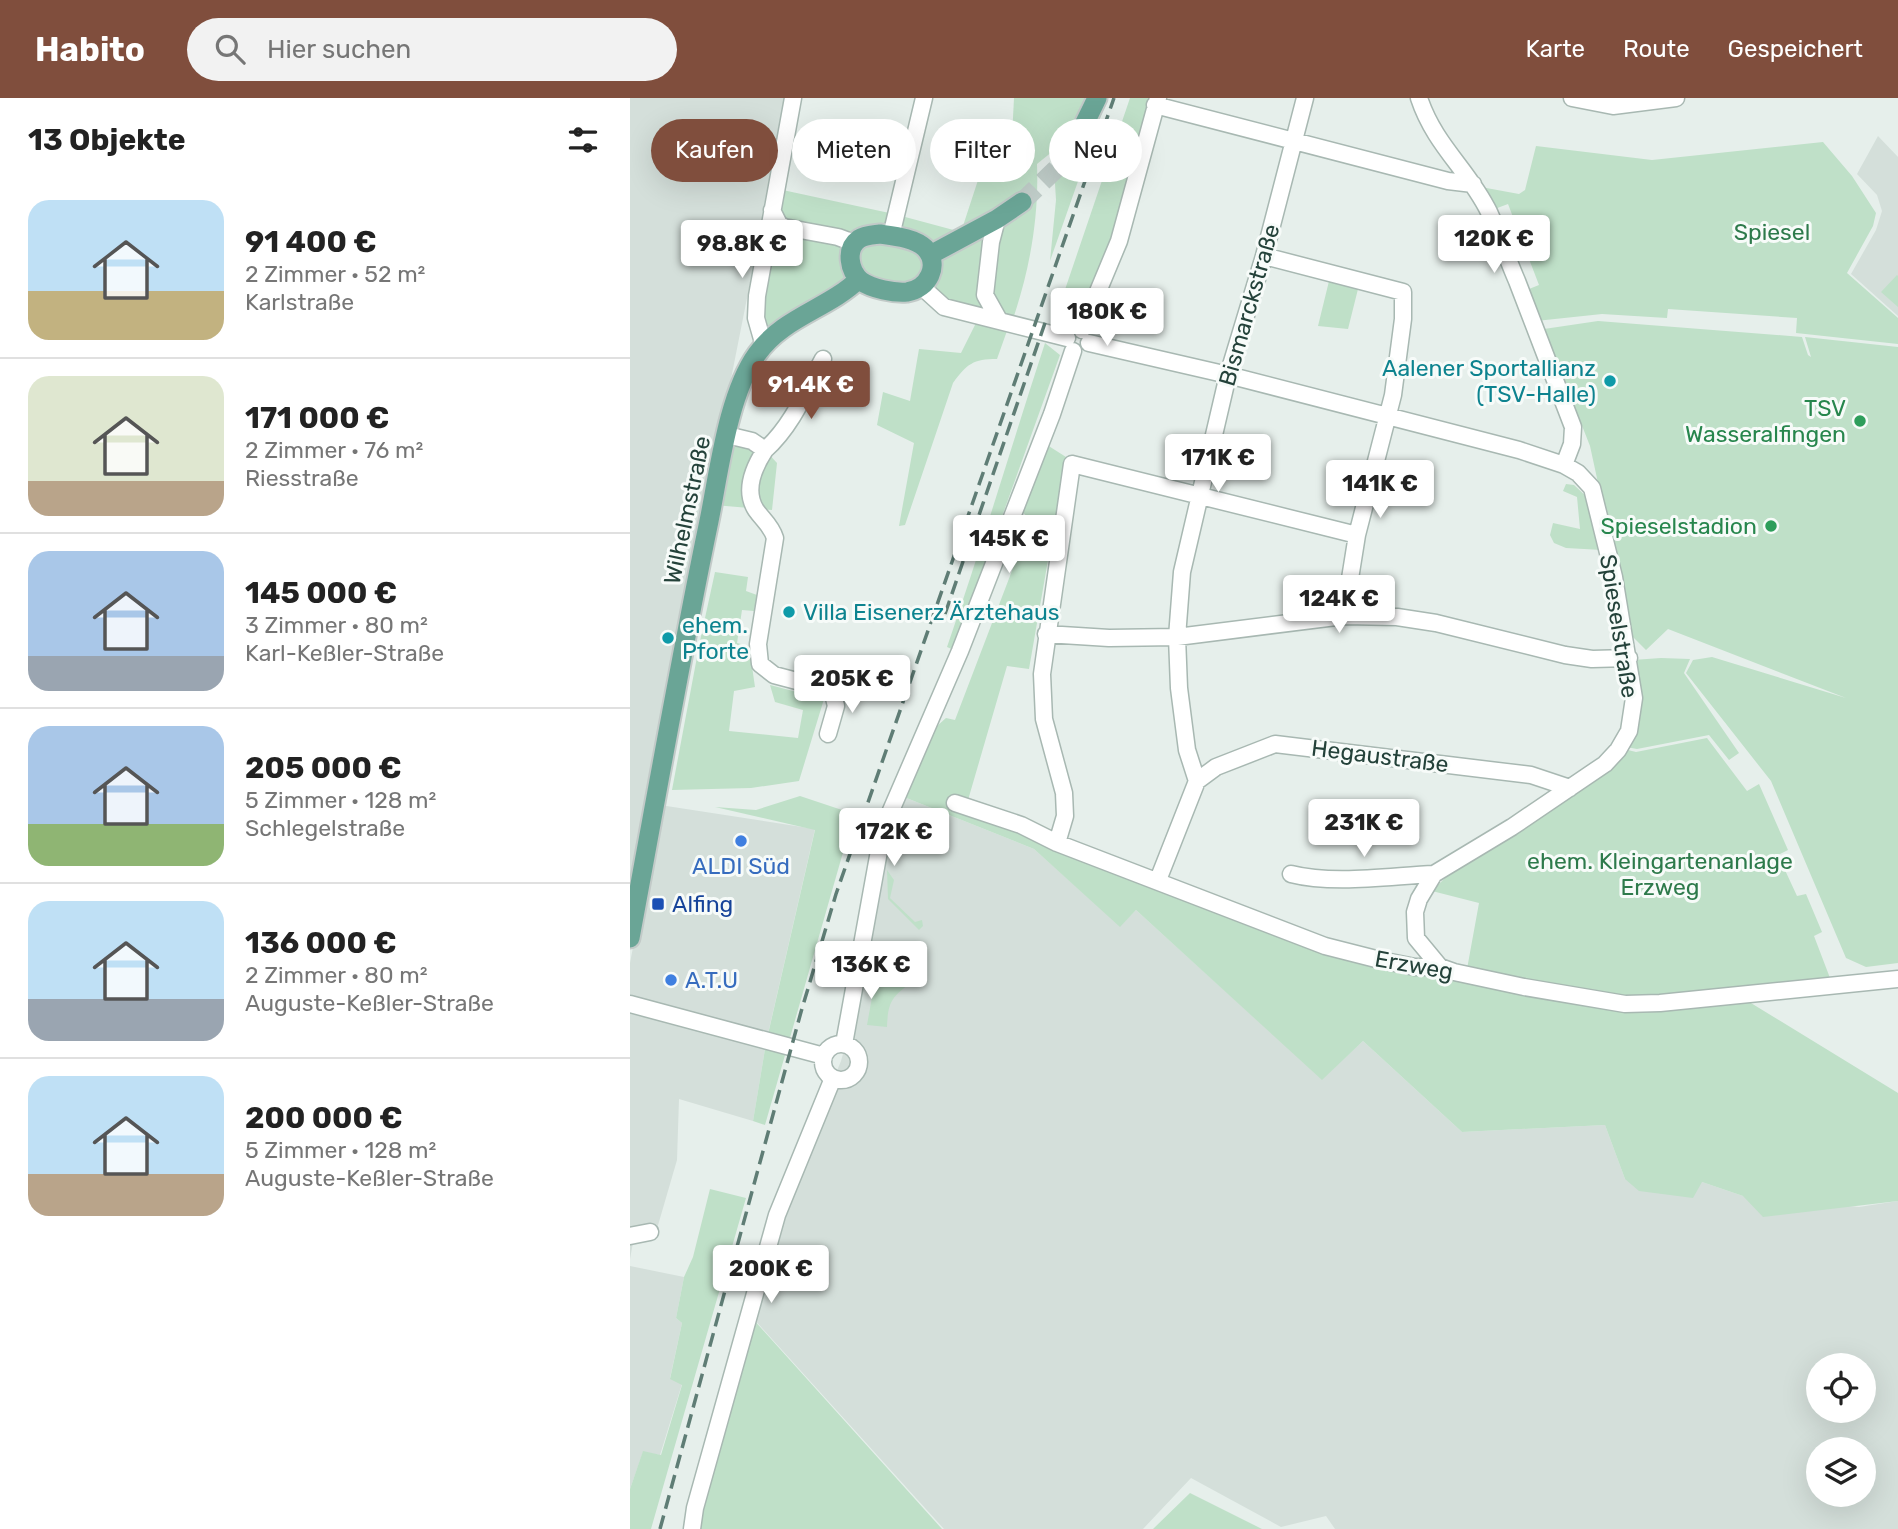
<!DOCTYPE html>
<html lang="de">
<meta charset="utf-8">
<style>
:root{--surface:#fff;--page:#f2f2f2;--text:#222;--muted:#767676;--line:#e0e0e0;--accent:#804e3d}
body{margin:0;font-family:Rubik,sans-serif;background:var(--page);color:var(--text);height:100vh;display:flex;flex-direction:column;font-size:26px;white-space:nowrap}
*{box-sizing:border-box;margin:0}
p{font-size:23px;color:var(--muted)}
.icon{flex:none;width:38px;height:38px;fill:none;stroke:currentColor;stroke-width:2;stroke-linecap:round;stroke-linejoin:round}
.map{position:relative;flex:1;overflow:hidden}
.details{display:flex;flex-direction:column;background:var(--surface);width:630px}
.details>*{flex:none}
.guide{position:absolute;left:21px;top:21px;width:665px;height:63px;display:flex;gap:14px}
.buttons{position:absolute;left:1176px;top:1255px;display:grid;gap:14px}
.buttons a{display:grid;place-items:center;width:70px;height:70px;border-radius:50%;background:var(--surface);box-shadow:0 7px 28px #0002;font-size:35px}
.price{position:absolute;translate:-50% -60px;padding:0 16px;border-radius:7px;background:#fff;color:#222;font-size:23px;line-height:46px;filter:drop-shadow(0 2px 4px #0008)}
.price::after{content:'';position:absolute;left:50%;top:42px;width:21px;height:16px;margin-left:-10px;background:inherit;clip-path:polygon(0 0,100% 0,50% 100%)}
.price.current{background:var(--accent);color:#fff}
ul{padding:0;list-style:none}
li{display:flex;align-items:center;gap:21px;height:175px;padding:0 28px}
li+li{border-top:2px solid var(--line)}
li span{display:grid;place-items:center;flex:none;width:196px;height:140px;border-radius:21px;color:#555}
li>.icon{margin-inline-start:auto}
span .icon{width:84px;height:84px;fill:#fffc;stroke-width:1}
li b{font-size:30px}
h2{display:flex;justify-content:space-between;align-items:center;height:84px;padding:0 28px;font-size:30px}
.pill{padding:0 24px;border-radius:32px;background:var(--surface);box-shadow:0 7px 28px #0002;font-size:24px;line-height:63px}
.pill.current{background:var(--accent);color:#fff}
header{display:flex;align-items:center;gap:42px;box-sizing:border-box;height:98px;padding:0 35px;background:var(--accent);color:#fff}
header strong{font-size:33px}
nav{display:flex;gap:38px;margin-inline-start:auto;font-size:24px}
.search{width:490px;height:63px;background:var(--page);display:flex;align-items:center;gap:18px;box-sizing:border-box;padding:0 24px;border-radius:38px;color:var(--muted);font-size:26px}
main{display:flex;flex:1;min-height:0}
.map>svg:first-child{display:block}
.built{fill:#d4dfda;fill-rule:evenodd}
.green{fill:#bfe0c8}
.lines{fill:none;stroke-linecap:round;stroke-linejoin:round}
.major-tunnel{stroke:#bfccc8;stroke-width:19;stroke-dasharray:19 10;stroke-linecap:butt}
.minor-casing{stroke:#a8b8b2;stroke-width:19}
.major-casing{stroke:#c2cac8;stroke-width:23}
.minor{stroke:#fff;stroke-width:16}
.major{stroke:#6aa596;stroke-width:19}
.rail{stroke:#5f7d75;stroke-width:3.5;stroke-dasharray:14 7;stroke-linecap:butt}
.culture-dot{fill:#0f9aa8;stroke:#f7fbf9;stroke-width:2.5}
.leisure-dot{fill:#2e9e5b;stroke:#f7fbf9;stroke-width:2.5}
.shop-dot{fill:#3f7fe0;stroke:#f7fbf9;stroke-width:2.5}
.transit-dot{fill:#1a4fb4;stroke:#f7fbf9;stroke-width:2.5}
.labels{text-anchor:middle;stroke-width:6;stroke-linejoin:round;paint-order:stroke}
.park-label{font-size:23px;fill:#2d7a4b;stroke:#f7fbf9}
.street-label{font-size:23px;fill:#24423a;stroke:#f7fbf9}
.culture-label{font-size:23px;fill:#0d838f;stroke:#f7fbf9;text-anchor:start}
.leisure-label{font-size:23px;fill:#27864d;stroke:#f7fbf9;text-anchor:end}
.shop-label{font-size:23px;fill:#366cbe;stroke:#f7fbf9}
.transit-label{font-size:23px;fill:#164399;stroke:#f7fbf9;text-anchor:start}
</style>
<header>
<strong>Habito</strong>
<div class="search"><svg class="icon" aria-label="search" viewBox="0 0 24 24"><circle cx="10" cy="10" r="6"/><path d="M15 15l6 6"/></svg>Hier suchen</div>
<nav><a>Karte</a><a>Route</a><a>Gespeichert</a></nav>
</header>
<main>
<section class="details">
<h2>13 Objekte<svg class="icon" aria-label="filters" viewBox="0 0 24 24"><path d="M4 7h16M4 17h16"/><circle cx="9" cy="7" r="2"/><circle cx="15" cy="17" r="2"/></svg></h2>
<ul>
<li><span style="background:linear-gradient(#bfe0f5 65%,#c2b280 0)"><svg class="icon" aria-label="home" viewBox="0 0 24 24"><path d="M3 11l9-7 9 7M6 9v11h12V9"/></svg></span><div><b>91 400 €</b><p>2 Zimmer · 52 m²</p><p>Karlstraße</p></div></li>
<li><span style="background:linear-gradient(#dfe7d0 75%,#b9a48a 0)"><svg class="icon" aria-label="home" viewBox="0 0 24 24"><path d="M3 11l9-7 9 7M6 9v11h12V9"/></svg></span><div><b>171 000 €</b><p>2 Zimmer · 76 m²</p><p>Riesstraße</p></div></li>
<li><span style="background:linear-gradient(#a9c7e8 75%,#9aa5b1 0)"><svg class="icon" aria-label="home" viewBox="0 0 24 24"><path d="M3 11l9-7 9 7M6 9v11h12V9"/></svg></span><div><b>145 000 €</b><p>3 Zimmer · 80 m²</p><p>Karl-Keßler-Straße</p></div></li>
<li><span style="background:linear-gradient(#a9c7e8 70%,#8fb573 0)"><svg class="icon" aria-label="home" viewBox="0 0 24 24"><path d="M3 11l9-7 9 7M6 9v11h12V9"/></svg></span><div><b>205 000 €</b><p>5 Zimmer · 128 m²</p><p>Schlegelstraße</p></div></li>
<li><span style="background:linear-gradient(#bfe0f5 70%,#9aa5b1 0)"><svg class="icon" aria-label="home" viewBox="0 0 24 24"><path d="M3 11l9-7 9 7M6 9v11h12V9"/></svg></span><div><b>136 000 €</b><p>2 Zimmer · 80 m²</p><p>Auguste-Keßler-Straße</p></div></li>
<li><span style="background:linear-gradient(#bfe0f5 70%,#b9a48a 0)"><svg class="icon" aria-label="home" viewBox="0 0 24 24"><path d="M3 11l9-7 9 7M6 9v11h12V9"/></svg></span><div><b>200 000 €</b><p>5 Zimmer · 128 m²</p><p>Auguste-Keßler-Straße</p></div></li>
</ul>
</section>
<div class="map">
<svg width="1268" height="1431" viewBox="0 0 1268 1431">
<rect width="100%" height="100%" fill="#e6efeb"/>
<!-- built -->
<path class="built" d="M 0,0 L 154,0 L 119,190 L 0,791 Z
M 1248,38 L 1268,59 L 1268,218 L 1221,176 L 1246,132 L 1252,113 L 1247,97 L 1227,76 Z
M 269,697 L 404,751 L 490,828 L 506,812 L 692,981 L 733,943 L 832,1034 L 975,1027 L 995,1081 L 1072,1084 L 1113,1098 L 1229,1109 L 1268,1103 L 1268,1431 L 705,1431 L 696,1418 L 651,1429 L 561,1380 L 513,1431 L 314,1431 L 122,1219 L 149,1116 L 211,963 L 222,924 L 254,732 ZM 1188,1267 L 1234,1267 L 1234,1312 L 1188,1312 ZM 1188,1351 L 1234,1351 L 1234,1396 L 1188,1396 Z
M 30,707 L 185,731 L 137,940 L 0,902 L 0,865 Z
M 0,908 L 136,945 L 123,1023 L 49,1001 L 47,1062 L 24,1141 L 4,1139 L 0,1161 Z
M 0,1168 L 54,1179 L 46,1220 L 52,1225 L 40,1280 L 52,1286 L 30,1357 L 13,1354 L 0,1391 Z"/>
<!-- green -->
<path class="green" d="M 384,0 L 457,0 L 438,40 L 453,49 L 472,15 L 420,163 L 426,102 L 423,53 L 407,66 C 409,120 400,170 383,221 L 233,182 L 135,243 L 129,208 L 148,91 L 264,116 L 331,134 L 350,76 L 380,78 Z
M 500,0 L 526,0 L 487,142 L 448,219 L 436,230 L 423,227 Z
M 1193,44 L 1222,78 L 1246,115 L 1243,128 L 1217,175 L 1268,220 L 1268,246 L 1166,235 L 1167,220 L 1038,211 L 1037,220 L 972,216 L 906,223 L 894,193 L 909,187 L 878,106 L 862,112 L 851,89 L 889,96 L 895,92 L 906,48 L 1022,62 Z
M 1267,177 L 1268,178 L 1268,209 L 1251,194 Z
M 700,179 L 729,187 L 718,231 L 688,228 Z
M 347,223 L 378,230 L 367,261 C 343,261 337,266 323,285 L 275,427 L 269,428 L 284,345 L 247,327 L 253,294 L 280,303 L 289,251 L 331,255 Z
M 968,223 L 1172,239 L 1178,257 L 1181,259 L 1175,239 L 1268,249 L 1268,865 L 1236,869 L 1216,860 L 1141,683 L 1056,575 L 1063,562 L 1082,559 L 1216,600 L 1038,531 L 1016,552 L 1001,537 L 960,348 L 914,231 Z
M 415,245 L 430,257 L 324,552 L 317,549 C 352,448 382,346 415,245 Z
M 98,339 L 135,352 L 147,365 L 142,412 L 84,407 Z
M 414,345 L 436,359 L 399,571 L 377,568 L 336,709 L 751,867 L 959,906 L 1116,902 L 1268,995 L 1268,1103 L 1133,1119 L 1113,1098 L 1072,1084 L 1063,1100 L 1009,1093 L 995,1081 L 975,1027 L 832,1034 L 733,943 L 692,982 L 506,812 L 490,829 L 404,751 L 269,697 L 306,629 L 316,620 L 325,622 L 401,423 L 388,409 Z
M 936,386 L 944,387 L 958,400 L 972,452 L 936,450 L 924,445 L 920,437 L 923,425 L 950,431 L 947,399 L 933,393 Z
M 85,474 L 118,479 L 116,493 L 127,497 L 124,513 L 112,512 L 107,545 L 119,548 L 125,589 L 104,593 L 99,633 L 168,640 L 173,612 L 145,604 L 140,587 L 194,601 L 169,683 L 121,690 L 42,692 L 70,543 Z
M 1031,560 L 1060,561 L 1054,575 L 1109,655 L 1099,662 L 1079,637 L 1007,651 L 996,649 L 1003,562 Z
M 1077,640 L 1117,693 L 1129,686 L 1158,752 L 1148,757 L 1167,798 L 1176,796 L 1192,834 L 1184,838 L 1200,880 L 997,901 L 837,871 L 849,805 L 802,793 L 832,763 L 994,651 L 1006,654 Z
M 170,698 L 224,716 L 135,1027 L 123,1023 L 136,945 L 185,732 L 85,709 L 126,712 Z
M 257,772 L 264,782 L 260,800 L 285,824 L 292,822 L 293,828 L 289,832 L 258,801 Z
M 276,867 L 281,885 C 261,899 258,905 257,929 L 237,927 L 246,877 Z
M 80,1091 L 116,1100 L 21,1431 L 0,1431 L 0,1391 L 13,1353 L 31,1357 L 52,1287 L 40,1281 L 52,1225 L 46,1220 L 54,1179 L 63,1159 Z
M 122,1220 L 312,1431 L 68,1431 Z
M 560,1395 L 632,1431 L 523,1431 Z"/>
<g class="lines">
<!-- major-tunnel -->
<path class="major-tunnel" d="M 392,104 L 426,71 L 450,35"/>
<!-- minor casing -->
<g class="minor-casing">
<path id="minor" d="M 789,0 C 805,48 838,71 859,114 C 869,136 877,160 887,183 C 906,232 924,280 943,329 L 942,346 L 934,367
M 942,0 L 983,8 L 1046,0
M 525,7 L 818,83 L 843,86
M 142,112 L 149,126 L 154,129 L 208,139 L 224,145
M 367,121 L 361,144 L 355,197 L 369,222
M 261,138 L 294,0
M 634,158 L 773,194 L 773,221 L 763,297 L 727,437 L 714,518
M 292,189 L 314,209 L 437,240
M 452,232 L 489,143 L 528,0
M 459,245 L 598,277 L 889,352 L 934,367 L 948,375 L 962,390 L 984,479 L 1004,600 L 999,633 L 988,652 L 975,666 L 882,729 L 804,776 L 789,801 L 785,814 L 786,840 L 810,869
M 134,248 L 126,220 L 127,198 L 163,0
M 97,337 L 122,343 L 135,352 C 124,369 113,392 126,412 C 133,422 141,427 145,440 L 128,546 L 130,566 L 144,577 L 197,591 L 203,596 L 206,608 L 198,636
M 135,352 C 162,328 176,293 193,261
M 416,536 L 479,540 L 547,539 L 714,518 L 767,519 L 806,525 L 935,557 L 962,561 L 999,560
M 567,683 L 586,669 L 645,646 L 901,677 L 940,690
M 325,705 L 391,727 L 427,745 L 695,848 L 750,862 L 785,869 L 810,869 L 824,874 L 894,889 L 995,906 L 1030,905 L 1268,881
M 427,745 L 435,718 L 434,695 L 414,621 L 412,576 L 442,366 L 727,437
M 661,776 C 704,787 760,778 804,776
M 528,782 L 567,683 L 557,652 L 549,590 L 547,539 L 552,474 L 598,277 L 634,158 L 675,0
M 0,906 L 194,958
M 214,946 L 253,731 L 330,553 L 422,316 L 443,253
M193 964a18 18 0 1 1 36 0a18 18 0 1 1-36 0Z
M 0,1138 L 20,1134
M 62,1431 L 65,1410 L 147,1117 L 203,980"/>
</g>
<!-- major casing -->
<g class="major-casing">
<path id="major" d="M 450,35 L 467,0
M 250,136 C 264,138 285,140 295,150 C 311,167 298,191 277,194 C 264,195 242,191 231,183 C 219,173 215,151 229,141 C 235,137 242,137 250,136 Z
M 300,157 L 367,121 L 392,104
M 0,840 C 26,701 50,562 79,423 C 89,374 98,296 127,256 C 153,219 198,211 229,181"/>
</g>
<!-- minor -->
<use href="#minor" class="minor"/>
<!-- major -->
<use href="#major" class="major"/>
<!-- rail -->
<path class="rail" d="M 315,516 L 416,222
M 30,1431 L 171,914 L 206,796 L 484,0"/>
</g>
<!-- markers -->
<g class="culture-dot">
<circle cx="980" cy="283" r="7"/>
<circle cx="159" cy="514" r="7"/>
<circle cx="38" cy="540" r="7"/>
</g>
<g class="leisure-dot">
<circle cx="1230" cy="323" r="7"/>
<circle cx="1141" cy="428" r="7"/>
</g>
<g class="shop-dot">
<circle cx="111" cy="743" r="7"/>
<circle cx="41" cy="882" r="7"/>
</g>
<rect class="transit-dot" x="21" y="799" width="14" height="14" rx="3.5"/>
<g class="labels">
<!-- park labels -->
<g class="park-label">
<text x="1142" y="142">Spiesel</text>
<text x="1030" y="771">ehem. Kleingartenanlage<tspan x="1030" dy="26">Erzweg</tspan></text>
</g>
<!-- street labels -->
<g class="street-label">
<text transform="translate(619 207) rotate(-74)" y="8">Bismarckstraße</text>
<text transform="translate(57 412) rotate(-78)" y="8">Wilhelmstraße</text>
<text transform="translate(989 528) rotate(81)" y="8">Spieselstraße</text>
<text transform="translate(750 658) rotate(7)" y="8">Hegaustraße</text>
<text transform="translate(784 867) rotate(10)" y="8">Erzweg</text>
</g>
<!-- culture labels -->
<g class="culture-label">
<text x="966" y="278" text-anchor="end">Aalener Sportallianz<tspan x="966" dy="26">(TSV-Halle)</tspan></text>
<text x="173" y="522">Villa Eisenerz Ärztehaus</text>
<text x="52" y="535">ehem.<tspan x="52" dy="26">Pforte</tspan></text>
</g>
<!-- leisure labels -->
<g class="leisure-label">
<text x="1216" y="318">TSV<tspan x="1216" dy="26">Wasseralfingen</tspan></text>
<text x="1127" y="436">Spieselstadion</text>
</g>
<!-- shop labels -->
<g class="shop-label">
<text x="111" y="776">ALDI Süd</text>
<text x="55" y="890" text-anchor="start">A.T.U</text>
</g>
<!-- transit labels -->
<g class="transit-label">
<text x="42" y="814">Alfing</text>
</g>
</g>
</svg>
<div class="buttons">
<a><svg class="icon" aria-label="locate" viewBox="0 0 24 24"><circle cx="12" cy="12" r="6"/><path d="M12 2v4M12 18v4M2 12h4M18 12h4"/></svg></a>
<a><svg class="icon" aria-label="layers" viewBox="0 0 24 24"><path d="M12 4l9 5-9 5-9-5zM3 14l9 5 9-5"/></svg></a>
</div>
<b class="price" style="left:864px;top:177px">120K €</b>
<b class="price" style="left:112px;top:182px">98.8K €</b>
<b class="price" style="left:477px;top:250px">180K €</b>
<b class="price current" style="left:181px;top:323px">91.4K €</b>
<b class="price" style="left:588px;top:396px">171K €</b>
<b class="price" style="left:750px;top:422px">141K €</b>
<b class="price" style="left:379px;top:477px">145K €</b>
<b class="price" style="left:709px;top:537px">124K €</b>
<b class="price" style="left:222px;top:617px">205K €</b>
<b class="price" style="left:734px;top:761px">231K €</b>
<b class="price" style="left:264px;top:770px">172K €</b>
<b class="price" style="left:241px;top:903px">136K €</b>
<b class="price" style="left:141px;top:1207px">200K €</b>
<div class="guide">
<a class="pill current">Kaufen</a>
<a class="pill">Mieten</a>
<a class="pill">Filter</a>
<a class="pill">Neu</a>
</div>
</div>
</main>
